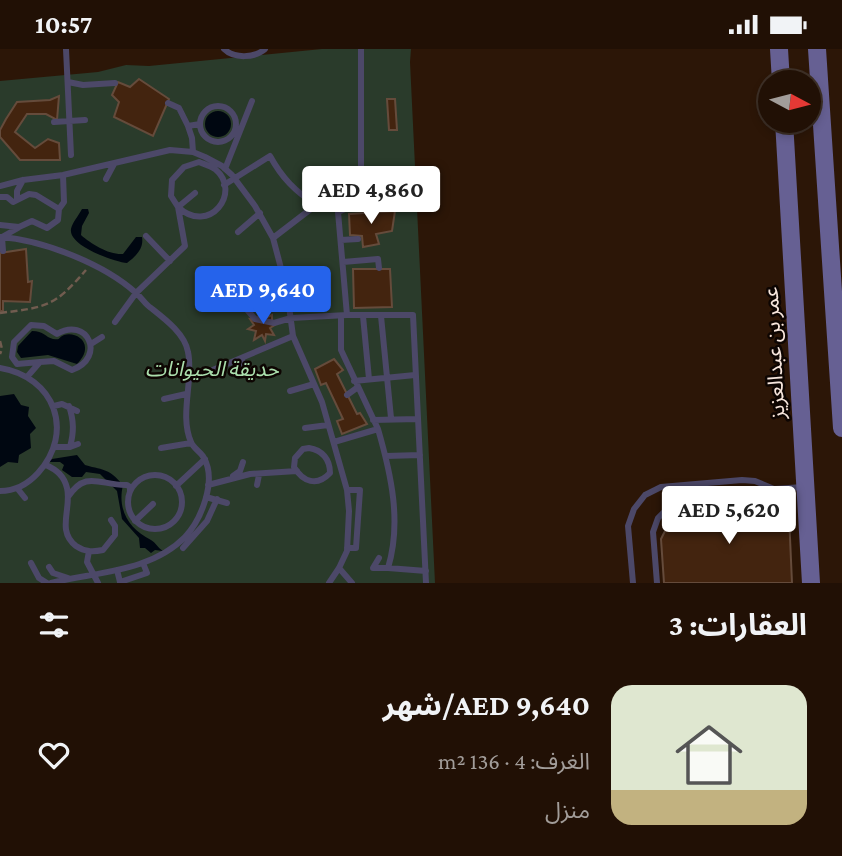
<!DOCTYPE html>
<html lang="ar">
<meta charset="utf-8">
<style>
:root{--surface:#211005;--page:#29190f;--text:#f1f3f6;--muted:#a29d9a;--line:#3e3027;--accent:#2563eb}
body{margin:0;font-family:"Crimson Pro","Noto Sans Arabic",serif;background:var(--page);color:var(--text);direction:rtl;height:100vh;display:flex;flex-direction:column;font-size:26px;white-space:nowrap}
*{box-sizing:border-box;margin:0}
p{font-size:23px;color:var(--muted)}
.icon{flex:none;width:38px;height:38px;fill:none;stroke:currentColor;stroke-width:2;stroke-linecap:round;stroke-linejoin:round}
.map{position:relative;height:534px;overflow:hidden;direction:ltr}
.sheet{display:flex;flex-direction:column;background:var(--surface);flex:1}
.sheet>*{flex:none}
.needle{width:46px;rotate:97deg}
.controls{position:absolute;left:758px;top:21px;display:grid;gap:14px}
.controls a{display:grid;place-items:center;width:63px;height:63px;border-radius:50%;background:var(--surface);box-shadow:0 4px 10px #0003,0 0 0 2px var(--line);font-size:35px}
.price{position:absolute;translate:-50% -60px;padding:0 16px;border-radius:7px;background:#fff;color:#222;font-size:23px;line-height:46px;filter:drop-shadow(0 2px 4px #0008)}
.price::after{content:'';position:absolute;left:50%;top:42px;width:21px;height:16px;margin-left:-10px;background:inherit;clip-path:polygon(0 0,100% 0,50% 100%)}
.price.active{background:var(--accent);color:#fff}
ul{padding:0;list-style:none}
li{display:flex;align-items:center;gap:21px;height:175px;padding:0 35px}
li+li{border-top:2px solid var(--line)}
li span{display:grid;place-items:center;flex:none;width:196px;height:140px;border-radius:21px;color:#555}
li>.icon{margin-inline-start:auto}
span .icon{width:84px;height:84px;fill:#fffc;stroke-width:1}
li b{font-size:30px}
h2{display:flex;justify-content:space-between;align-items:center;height:84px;padding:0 35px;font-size:30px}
.status{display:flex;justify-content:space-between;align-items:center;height:49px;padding:0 35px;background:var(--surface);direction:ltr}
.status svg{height:19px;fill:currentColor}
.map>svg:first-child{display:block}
.green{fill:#2a3b2b}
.water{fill:#000711}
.building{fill:#43240f;stroke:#654b3b;stroke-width:2}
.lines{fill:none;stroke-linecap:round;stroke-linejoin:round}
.path{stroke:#715c4f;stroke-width:2.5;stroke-dasharray:7 3.5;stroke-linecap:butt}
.service{stroke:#4c4868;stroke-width:6}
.secondary{stroke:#666093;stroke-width:18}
.labels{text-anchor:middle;stroke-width:5;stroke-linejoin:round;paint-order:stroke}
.street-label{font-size:21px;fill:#f7e6dd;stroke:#0d0502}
.park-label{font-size:21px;font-style:italic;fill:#abdfad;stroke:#0d0502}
</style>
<div class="status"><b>10:57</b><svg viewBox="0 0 49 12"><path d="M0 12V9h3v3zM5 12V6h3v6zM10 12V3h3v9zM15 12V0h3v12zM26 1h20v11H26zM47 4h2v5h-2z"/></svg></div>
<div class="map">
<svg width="842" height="534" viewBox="0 0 842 534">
<rect width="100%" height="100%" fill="#2c1607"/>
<!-- green -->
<path class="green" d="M 322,0 L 411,0 L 410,13 L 435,534 L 0,534 L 0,32 L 98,23 L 126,16 L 149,17 Z"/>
<!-- water -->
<path class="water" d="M205 75a13 13 0 1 1 26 0a13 13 0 1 1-26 0Z
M 82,160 L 88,160 L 89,164 L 82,177 L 81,186 C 91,195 109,206 123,205 L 136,188 L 142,188 C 144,200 136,207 127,214 C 115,213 68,197 71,180 C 72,174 79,166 82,160 Z
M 32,282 C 44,282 45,288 53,290 C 62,291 57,289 64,286 C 73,283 86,289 85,300 C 85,305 81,311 77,315 L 48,306 L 21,309 L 17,303 L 18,297 Z
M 14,345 L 21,356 L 29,358 L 28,367 L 36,379 L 30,385 L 31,399 L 19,406 L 18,414 L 8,413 L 0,418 L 0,347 Z
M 77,406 L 85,416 C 106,422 108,419 123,436 C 117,461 129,480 151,491 C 156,494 158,499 163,502 L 155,501 L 151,504 L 145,499 L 140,499 L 139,489 L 122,470 L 117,442 L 100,425 L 86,423 L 82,428 L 72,428 L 62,421 L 64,416 L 60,413 L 48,413 L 52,410 Z"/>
<!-- building -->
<path class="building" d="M 139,30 L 169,50 L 153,87 L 114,68 L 119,53 L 112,46 L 118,33 L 130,38 Z
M 59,47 L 57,71 L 46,65 L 27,65 L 15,83 L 35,99 L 48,90 L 59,94 L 60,111 L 20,111 L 0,88 L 0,81 L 6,70 L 17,53 L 50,51 Z
M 387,50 L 395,50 L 397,81 L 389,81 Z
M 395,162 L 392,182 L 376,185 L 379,195 L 363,198 L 362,187 L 350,186 L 349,165 Z
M 26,200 L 28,233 L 32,232 L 30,253 L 3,252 L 3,262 L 0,262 L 0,204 Z
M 353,220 L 390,220 L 392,258 L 354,259 Z
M 259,264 L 265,269 L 272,266 L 272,272 L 278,274 L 270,279 L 274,286 L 266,285 L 265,292 L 262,286 L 254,291 L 256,282 L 248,280 L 254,276 L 250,270 L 258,271 Z
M 334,310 L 343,321 L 337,325 L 357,365 L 360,364 L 367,375 L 342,385 L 337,372 L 343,370 L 326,334 L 321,336 L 315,320 Z
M 770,452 L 789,466 L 792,534 L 664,534 L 661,490 L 669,474 L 683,462 Z"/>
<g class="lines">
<!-- path -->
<path class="path" d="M 0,264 C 47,258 54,258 86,221
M 0,292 L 2,300 L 0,305"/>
<!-- service -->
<path class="service" d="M 66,0 L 71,106
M 224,0 C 234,10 255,9 265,0
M 68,33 L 83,36 L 115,34
M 168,54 L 179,59 L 188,77
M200 75a18 18 0 1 1 36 0a18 18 0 1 1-36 0Z
M 54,73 L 85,71
M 193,103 L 192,89 L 188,77 L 200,75
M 225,120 L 252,52
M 106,130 L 114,115
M 224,136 L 270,107 C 282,129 295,142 316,156 L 273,189
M 0,137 L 23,131 L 63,126 L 170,101 L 193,103 L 205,108 L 222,117 L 232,126 L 255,157 L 273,189 L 287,242 L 293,287 L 322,353 L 347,441 L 349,462 L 347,502 L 339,519 L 329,534
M 0,148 L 7,148 L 13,153 L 29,145 L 36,146 L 59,160
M 17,150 L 17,142 L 23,131
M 0,176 L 19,178 L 32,172 L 47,179 L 58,171 L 59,160 L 64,153 L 63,126
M 238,183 L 260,164
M 146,187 L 170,212
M 0,188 C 43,191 104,215 136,244 C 142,249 145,255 151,259 C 165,270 185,285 188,303 C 194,331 179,366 191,393 C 193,399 201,403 204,409 C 217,432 201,471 185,488 C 151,523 95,523 51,534
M 341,191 L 358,190
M 3,202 L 2,188 L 18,179
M 343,213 L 378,210 L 379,219
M 237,249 L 255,270 L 274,274 L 291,269 L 347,266 L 338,163 L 355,156 L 361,139 L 361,0
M 347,266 L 413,266 L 426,534
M 363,267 L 369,330
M 381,267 L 391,369
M 115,273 L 136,244 L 185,197 L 178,158 L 171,147 L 172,131 L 184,118 L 199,113 C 204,115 211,117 215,120 C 243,143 209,187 178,158 L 195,144
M 91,295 L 102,288
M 241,309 L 247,323
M 0,319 C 55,328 75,383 38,424 C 28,435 15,442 0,442
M 27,328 L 40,313 L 54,312 L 72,321 C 107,308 87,267 57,285 L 44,277 L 31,276 L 14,293 L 12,308 L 17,315 L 40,313
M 189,331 L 293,287
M 354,332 L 415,326
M 290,342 L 314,335
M 347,346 L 358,338
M 164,350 L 186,345
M 54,357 L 62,355 L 77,362
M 69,357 C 74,372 74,383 70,398
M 373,371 L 418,370
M 305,379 L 328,376
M 378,380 C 391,425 402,473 388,519 L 373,519 L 379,509
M 334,393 L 378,380 L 341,301 L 341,267
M 55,398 L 70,398 L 78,395
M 161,399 L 191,394
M 309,399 C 322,401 330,410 330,424 C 317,438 303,433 294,418 L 295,409 L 303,400 Z
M 386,407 L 420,406
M 46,416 C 57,421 64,427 67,439 C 72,459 56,482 76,497 C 85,503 93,503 103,501 L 115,486 L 115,477 L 111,471
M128 453a27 27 0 1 1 54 0a27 27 0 1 1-54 0Z
M 233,427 L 240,422 L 243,413
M 208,436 L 250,425 L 297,422
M 257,436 L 259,426
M 176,437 L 205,410
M 17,439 L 25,449
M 347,441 L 360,441 L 356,499 L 347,499
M 68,448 C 86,420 101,437 127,436 L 130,438 L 130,442
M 206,448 L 227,454
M 135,472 L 153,455
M 183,499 L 207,472 L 217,450
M 89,502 L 87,513 L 98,534
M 31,514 L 39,529 L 47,534
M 49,518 L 53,524 L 68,529
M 339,519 L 352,534
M 388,519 L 426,522
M 117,521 L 120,533 L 147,524 L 143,514
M 633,534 L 628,477 L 634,460 L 645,446 L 661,438 L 742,431 L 755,432 L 774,440
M 657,534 L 653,483 L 658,469 L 669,458 L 685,453 L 752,446 L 774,440 L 803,438"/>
<!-- secondary -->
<path class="secondary" d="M 779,0 L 781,33
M 817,0 L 842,379
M 784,72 L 811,534"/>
</g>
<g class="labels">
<!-- street labels -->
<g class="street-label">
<text transform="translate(774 304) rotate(-93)" y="7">عمر بن عبدالعزيز</text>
</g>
<!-- park labels -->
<g class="park-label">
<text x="212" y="327">حديقة الحيوانات</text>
</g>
</g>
</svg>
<div class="controls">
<a><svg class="needle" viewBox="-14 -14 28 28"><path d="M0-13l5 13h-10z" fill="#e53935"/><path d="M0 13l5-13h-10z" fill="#a29d9a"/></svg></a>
</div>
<b class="price" style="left:371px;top:177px">AED 4,860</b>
<b class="price active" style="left:263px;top:277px">AED 9,640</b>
<b class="price" style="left:729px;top:497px">AED 5,620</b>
</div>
<section class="sheet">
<h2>العقارات: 3<svg class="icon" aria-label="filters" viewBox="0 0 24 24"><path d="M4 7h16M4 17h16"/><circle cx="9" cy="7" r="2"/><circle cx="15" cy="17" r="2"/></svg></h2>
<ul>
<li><span style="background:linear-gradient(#dfe7d0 75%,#c2b280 0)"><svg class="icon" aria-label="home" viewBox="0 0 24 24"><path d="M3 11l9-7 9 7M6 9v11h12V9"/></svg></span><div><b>AED 9,640/شهر</b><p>الغرف: 4 · 136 m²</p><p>منزل</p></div><svg class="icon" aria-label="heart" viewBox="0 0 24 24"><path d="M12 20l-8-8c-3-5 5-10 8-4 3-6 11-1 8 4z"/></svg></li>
</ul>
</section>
